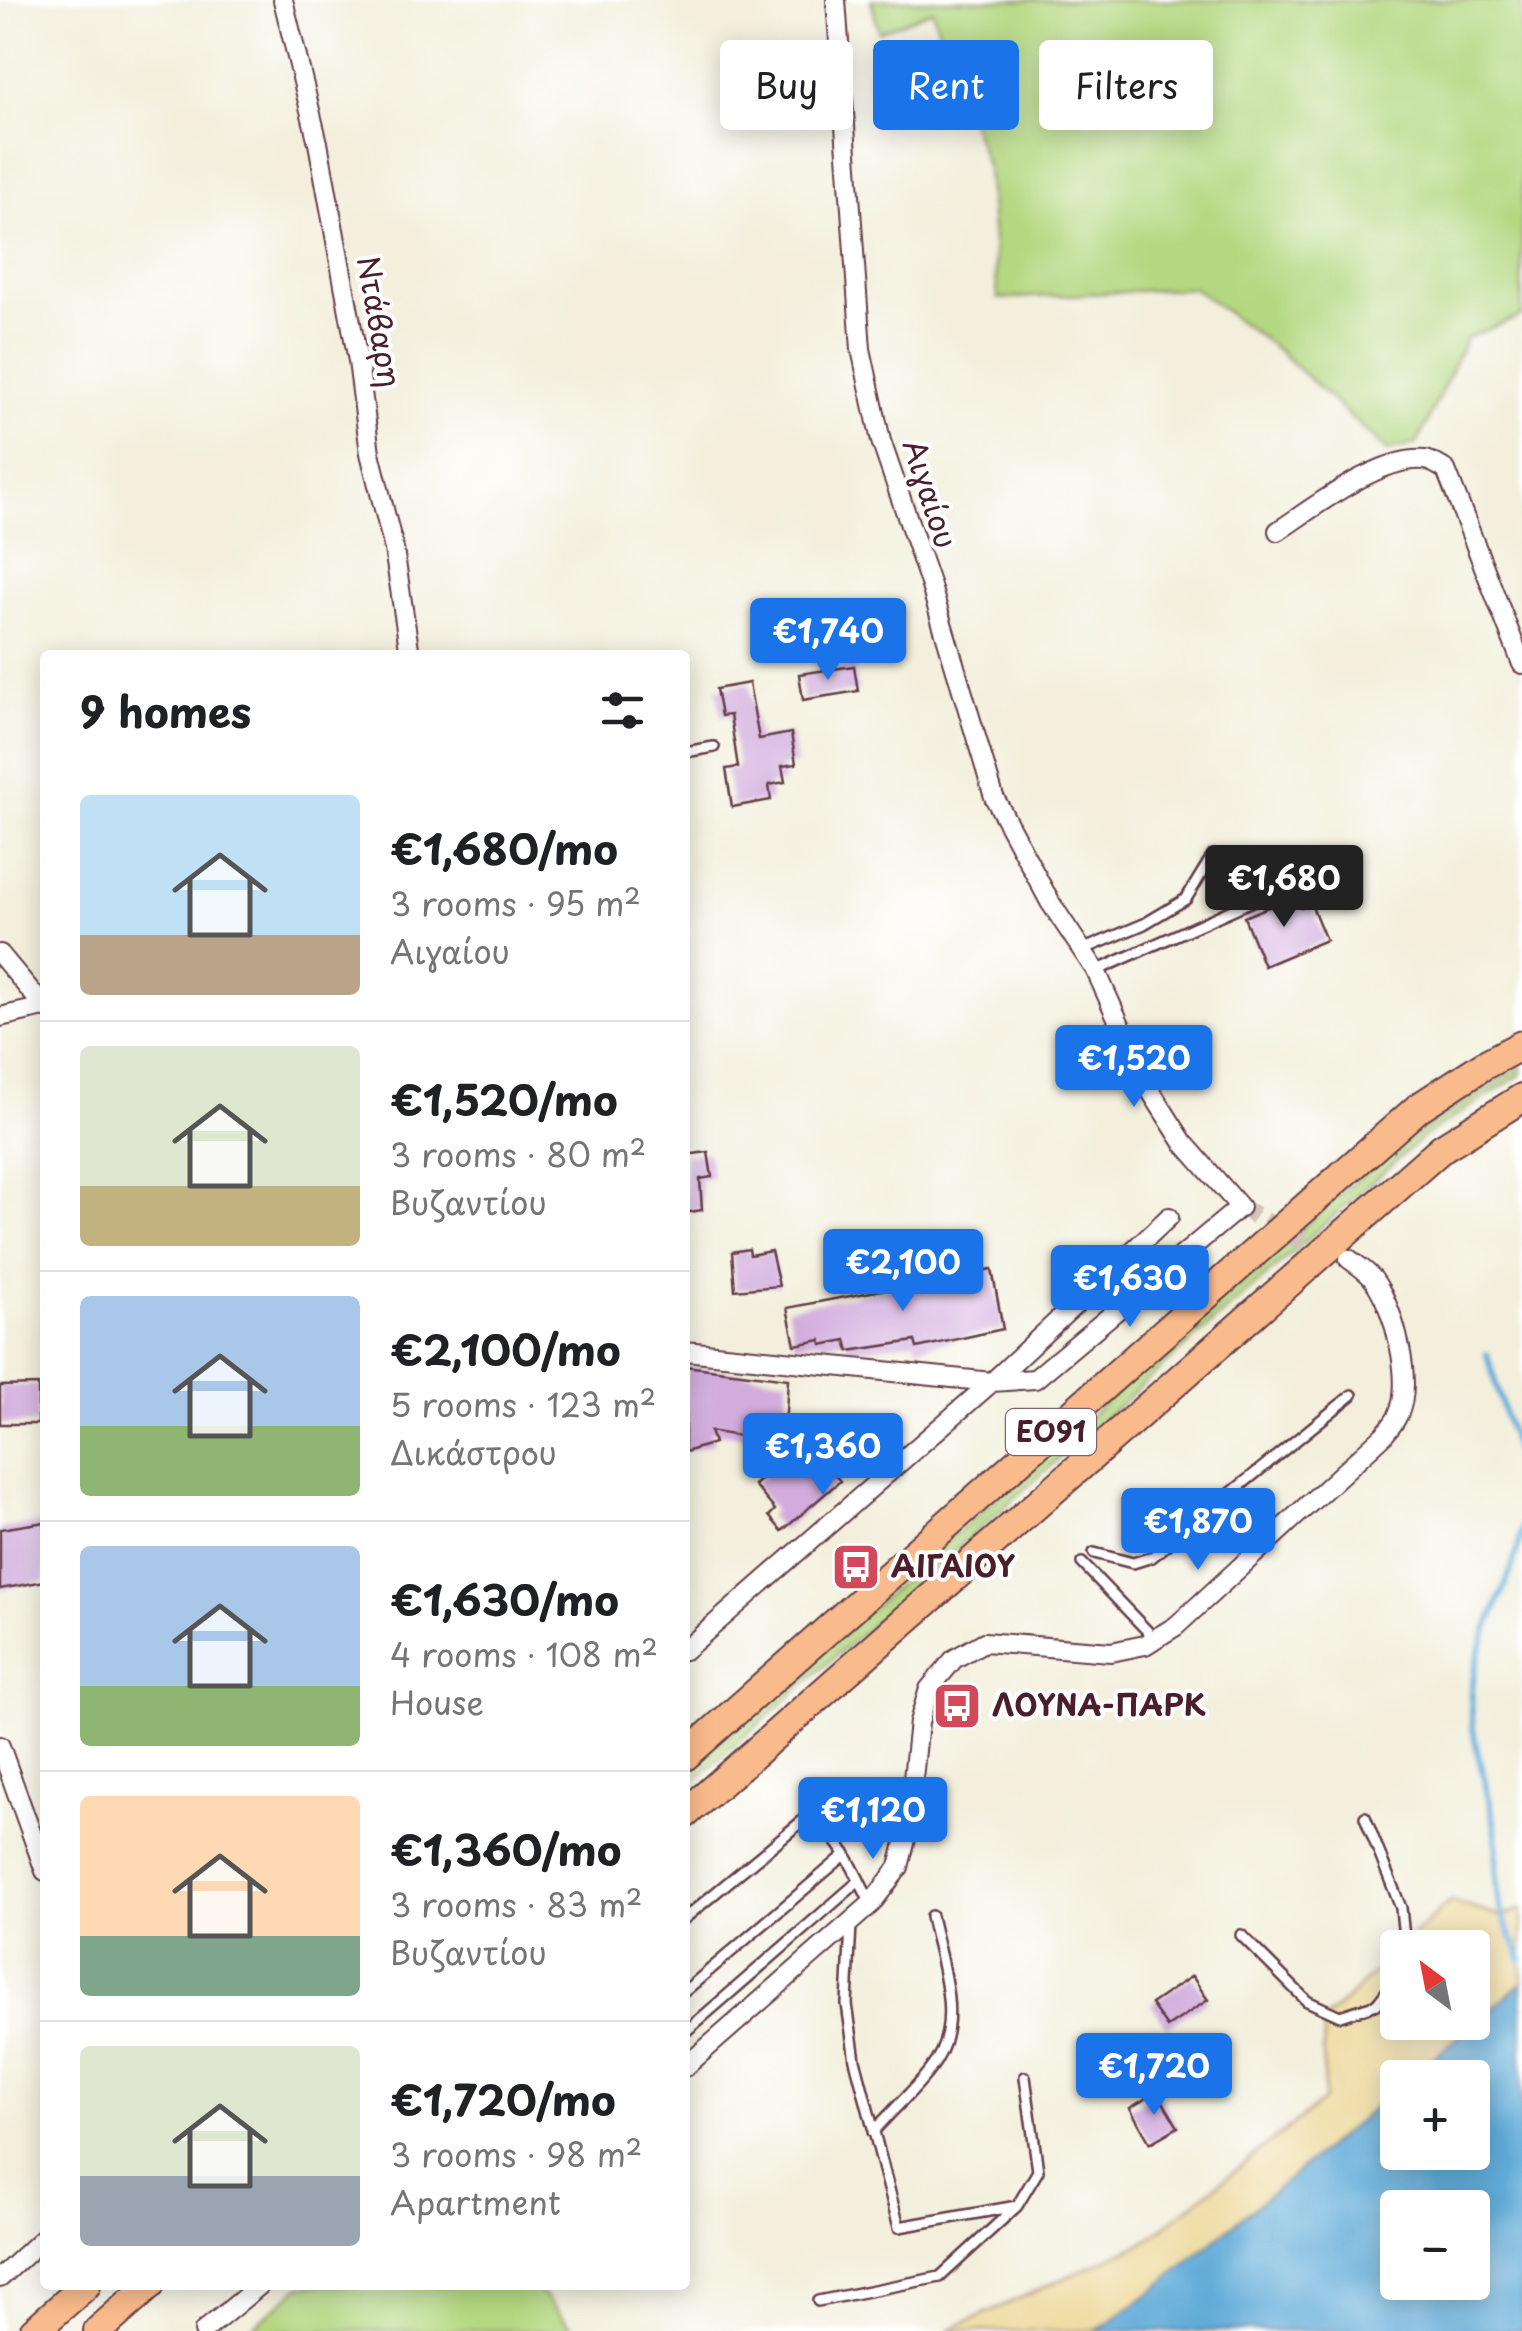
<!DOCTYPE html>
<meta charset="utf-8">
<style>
:root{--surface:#fff;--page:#f6f6f6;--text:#202124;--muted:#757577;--line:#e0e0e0;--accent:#1a73e8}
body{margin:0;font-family:"Playpen Sans",sans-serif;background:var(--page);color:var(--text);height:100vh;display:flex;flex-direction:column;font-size:38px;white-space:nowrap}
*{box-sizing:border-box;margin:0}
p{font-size:32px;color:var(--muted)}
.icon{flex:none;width:55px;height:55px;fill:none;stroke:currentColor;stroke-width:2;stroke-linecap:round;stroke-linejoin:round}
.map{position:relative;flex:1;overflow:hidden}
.side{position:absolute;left:40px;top:650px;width:650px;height:1640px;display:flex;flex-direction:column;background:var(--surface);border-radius:10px;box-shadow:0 5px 25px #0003}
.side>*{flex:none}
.hud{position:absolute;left:720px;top:40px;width:650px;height:90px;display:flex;gap:20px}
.needle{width:65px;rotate:328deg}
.fabs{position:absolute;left:1380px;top:1930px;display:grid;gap:20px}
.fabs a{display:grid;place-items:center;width:110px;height:110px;border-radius:10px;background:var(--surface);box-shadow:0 5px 25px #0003;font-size:50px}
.price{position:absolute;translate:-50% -85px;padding:0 22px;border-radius:10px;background:var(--accent);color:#fff;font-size:32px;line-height:65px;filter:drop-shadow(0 2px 5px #0008)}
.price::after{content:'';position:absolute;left:50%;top:60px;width:30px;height:22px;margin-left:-15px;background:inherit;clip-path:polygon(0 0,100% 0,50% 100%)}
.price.current{background:#222;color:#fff}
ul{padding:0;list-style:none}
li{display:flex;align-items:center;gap:30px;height:250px;padding:0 40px}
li+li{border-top:2px solid var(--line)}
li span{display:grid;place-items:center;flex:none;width:280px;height:200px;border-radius:10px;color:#555}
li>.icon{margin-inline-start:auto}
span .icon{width:120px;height:120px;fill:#fffc;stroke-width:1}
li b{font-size:42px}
h2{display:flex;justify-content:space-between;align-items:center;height:120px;padding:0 40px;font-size:42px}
.chip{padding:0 35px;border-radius:10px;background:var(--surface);box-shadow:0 5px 25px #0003;font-size:35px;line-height:90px}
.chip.current{background:var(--accent);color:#fff}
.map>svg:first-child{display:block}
.green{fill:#b4d881;stroke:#7f7c56;stroke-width:2.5}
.sand{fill:#eeda9e;stroke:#9c7c64;stroke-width:2.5}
.water{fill:#60abd8;stroke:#556582;stroke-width:2.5;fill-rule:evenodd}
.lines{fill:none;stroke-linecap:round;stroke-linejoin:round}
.stream{stroke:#60abd8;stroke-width:6}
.building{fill:#d1acdd}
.street-tunnel{stroke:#d1c5b9;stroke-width:18;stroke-dasharray:18 9;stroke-linecap:butt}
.lane-casing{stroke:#633e46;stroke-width:14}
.street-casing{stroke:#633e46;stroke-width:22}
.primary-casing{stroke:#633e46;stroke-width:32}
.lane{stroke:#fff;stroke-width:9}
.street{stroke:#fff;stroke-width:18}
.primary{stroke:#fabb8c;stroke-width:28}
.labels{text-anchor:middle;stroke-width:8;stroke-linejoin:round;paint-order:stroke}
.shield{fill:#fff;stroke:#80626b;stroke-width:2.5}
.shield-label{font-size:28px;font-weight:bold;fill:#4a1f2b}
.street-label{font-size:30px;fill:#4a1f2b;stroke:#fff}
.poi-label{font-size:30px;font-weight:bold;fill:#4a1f2b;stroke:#fff;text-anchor:start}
</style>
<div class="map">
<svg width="1522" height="2331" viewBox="0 0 1522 2331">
<rect width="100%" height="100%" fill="#fff"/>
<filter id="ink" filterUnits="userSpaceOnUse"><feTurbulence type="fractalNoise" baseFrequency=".01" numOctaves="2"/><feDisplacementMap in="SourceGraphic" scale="20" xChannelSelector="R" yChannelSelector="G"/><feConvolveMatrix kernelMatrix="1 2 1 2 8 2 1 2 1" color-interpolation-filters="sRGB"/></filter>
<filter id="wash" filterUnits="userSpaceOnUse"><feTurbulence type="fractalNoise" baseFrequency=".0048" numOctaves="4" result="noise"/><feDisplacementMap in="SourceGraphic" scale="40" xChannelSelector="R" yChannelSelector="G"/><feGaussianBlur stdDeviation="2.25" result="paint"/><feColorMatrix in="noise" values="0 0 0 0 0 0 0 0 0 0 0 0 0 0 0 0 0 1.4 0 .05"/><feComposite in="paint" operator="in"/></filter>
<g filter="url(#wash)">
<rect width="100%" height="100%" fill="#f3efdc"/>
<!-- green -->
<path class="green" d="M 871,0 L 1522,0 L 1522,316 L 1466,338 L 1417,444 L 1387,451 L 1279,351 L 1194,288 L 998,299 L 987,168 L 932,10 L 879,32 Z
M 1522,1066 L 1522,1074 L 1423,1137 L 685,1789 L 685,1773 L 1362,1175 L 1420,1131 Z
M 302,2285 L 534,2285 L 575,2331 L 248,2331 Z"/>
<!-- sand -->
<path class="sand" d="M 1450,1901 L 1501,1917 L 1522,1909 L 1522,1983 L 1411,2077 L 1398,2078 L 1397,2089 L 1152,2292 L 1096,2331 L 947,2331 L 1145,2242 L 1324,2100 L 1323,2021 L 1397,1951 L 1398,2022 L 1472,2022 L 1472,1948 L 1401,1947 Z"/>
<!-- water -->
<path class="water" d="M 1522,1983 L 1522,2331 L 1096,2331 L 1152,2292 L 1397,2089 L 1398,2152 L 1472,2152 L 1472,2078 L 1411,2077 ZM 1398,2208 L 1472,2208 L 1472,2282 L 1398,2282 Z"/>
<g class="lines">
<!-- stream -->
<path class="stream" d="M 1487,1354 L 1522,1474
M 1522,1525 C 1516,1577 1485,1619 1475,1670 C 1462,1731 1488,1775 1496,1834 C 1498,1857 1494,1881 1499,1903 C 1503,1922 1515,1942 1522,1960"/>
</g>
<g id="blocks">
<!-- building -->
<path class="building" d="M 854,666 L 858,691 L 803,700 L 799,674 Z
M 749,683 L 759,739 L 791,733 L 796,764 L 782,766 L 785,782 L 769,785 L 771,800 L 732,807 L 726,769 L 738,767 L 730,715 L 721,716 L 716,689 Z
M 1296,896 L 1301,908 L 1311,904 L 1326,940 L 1264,966 L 1244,917 Z
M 708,1152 L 712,1177 L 700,1179 L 702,1210 L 685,1213 L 685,1155 Z
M 749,1249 L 750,1255 L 771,1251 L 779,1286 L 735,1290 L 732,1252 Z
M 992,1269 L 1003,1329 L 917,1348 L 915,1341 L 849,1351 L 846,1340 L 822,1345 L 821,1340 L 795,1345 L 787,1308 Z
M 685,1366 L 788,1379 L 784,1444 L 710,1431 L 714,1443 L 685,1452 Z
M 38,1385 L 38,1424 L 0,1424 L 0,1386 Z
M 809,1444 L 840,1481 L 782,1531 L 769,1516 L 775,1510 L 754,1485 L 783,1461 L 782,1467 Z
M 45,1522 L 45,1581 L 0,1589 L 0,1529 Z
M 1192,1976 L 1208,2000 L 1167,2027 L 1151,2004 Z
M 1157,2092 L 1178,2127 L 1150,2143 L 1130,2108 Z"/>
</g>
</g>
<g filter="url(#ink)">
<use href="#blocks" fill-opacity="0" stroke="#633e46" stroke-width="2.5"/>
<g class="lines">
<!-- street-tunnel -->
<path class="street-tunnel" d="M 1240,1207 L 1294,1237 L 1333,1253"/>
<!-- lane casing -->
<g class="lane-casing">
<path id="lane" d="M 685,752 L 714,747
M 1082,950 L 1144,924 L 1186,899 L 1213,855
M 1096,971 L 1312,874
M 1094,1553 L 1133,1563 L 1152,1557 L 1352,1395
M 1082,1563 L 1155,1639
M 1365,1817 L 1401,1908 L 1405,1948
M 685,1918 L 807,1817 C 842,1835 853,1870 871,1904
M 851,1924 L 847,2004 L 855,2060 L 899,2227 L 1017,2206
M 1241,1935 L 1307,2001 L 1340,2016 L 1377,2004 L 1398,1977
M 685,1991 L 846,1854
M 685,2032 L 859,1881
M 873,2132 C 892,2110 921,2085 936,2061 C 963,2019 940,1960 931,1916
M 818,2301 L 940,2277 L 1017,2206 L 1038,2171 L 1025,2077"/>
</g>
<!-- street casing -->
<g class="street-casing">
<path id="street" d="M 283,0 L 318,143 L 358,361 L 370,453 L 394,549 L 410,655
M 1278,531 C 1313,508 1381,455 1425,460 C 1432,461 1439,466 1446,470 L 1522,664
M 0,954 L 45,1008
M 0,1017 L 44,1007
M 685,1351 L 992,1382 L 1035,1379 L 1240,1207 L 1183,1142 L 1148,1087 L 1096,971 L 1050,902 L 994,797 L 930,583 L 881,441 L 861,349 L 836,0
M 685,1650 L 992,1382 L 1169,1217
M 0,1746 L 45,1871
M 685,2067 L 871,1904 L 899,1867 L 907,1835 L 919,1722 L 929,1689 L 954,1659 L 984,1642 L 1111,1652 L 1145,1645 L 1176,1626 L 1384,1435 C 1389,1429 1395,1422 1398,1415 C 1414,1382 1394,1307 1373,1279 C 1367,1271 1357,1265 1349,1259
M 0,2278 L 45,2236
M 204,2331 L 260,2285"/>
</g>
<!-- primary casing -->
<g class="primary-casing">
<path id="primary" d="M 685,1756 L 1418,1108 L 1484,1065 L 1522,1045
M 685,1814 L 1442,1148 L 1522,1098
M 34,2331 L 86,2285
M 98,2331 L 150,2285"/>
</g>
<!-- lane -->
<use href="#lane" class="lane"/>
<!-- street -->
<use href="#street" class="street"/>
<!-- primary -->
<use href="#primary" class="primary"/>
</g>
</g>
<!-- icons -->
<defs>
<g id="bus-square" transform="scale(2.5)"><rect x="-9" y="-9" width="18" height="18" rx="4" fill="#d1495b" stroke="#fff"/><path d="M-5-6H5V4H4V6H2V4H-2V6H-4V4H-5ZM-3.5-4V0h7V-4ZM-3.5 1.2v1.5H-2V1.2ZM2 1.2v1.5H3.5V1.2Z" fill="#fff"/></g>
</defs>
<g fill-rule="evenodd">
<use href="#bus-square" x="856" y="1567"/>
<use href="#bus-square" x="957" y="1706"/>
</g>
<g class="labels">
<!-- shield labels -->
<rect class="shield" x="1006" y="1409" width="90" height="46" rx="8"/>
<g class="shield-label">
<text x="1051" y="1442">ΕΟ91</text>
</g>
<!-- street labels -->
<g class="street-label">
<text transform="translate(378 322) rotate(80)" y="10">Ντάβαρη</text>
<text transform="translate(929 494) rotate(72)" y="10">Αιγαίου</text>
</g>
<!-- poi labels -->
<g class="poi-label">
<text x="891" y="1577">ΑΙΓΑΙΟΥ</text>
<text x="992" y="1716">ΛΟΥΝΑ-ΠΑΡΚ</text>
</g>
</g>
</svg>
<div class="fabs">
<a><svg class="needle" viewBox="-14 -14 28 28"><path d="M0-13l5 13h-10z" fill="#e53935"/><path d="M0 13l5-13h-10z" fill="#757577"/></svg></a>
<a>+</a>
<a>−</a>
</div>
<b class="price" style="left:828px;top:683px">€1,740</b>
<b class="price current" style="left:1284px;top:930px">€1,680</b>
<b class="price" style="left:1134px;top:1110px">€1,520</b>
<b class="price" style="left:903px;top:1314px">€2,100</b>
<b class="price" style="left:1130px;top:1330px">€1,630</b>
<b class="price" style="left:823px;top:1498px">€1,360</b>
<b class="price" style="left:1198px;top:1573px">€1,870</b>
<b class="price" style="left:873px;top:1862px">€1,120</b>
<b class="price" style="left:1154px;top:2118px">€1,720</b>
<div class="hud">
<a class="chip">Buy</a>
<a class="chip current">Rent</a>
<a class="chip">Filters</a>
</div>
<section class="side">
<h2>9 homes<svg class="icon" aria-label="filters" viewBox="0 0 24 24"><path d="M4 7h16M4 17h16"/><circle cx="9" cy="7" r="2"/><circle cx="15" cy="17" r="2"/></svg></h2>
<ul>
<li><span style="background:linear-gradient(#bfe0f5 70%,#b9a48a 0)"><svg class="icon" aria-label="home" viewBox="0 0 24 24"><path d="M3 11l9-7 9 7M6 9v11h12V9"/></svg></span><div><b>€1,680/mo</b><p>3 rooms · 95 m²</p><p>Αιγαίου</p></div></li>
<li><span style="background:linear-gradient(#dfe7d0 70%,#c2b280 0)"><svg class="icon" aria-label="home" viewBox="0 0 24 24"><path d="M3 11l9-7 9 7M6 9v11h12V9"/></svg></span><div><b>€1,520/mo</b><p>3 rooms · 80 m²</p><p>Βυζαντίου</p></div></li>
<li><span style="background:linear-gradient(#a9c7e8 65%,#8fb573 0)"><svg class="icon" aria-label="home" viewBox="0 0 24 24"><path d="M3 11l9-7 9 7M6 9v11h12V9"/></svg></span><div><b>€2,100/mo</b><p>5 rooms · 123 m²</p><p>Δικάστρου</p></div></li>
<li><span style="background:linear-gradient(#a9c7e8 70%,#8fb573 0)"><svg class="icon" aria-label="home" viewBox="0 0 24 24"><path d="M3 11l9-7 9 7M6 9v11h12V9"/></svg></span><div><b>€1,630/mo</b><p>4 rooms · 108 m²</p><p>House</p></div></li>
<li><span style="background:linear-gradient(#ffd9b3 70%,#7fa58c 0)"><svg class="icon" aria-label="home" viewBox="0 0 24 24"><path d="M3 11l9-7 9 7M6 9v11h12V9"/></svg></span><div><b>€1,360/mo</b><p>3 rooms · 83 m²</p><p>Βυζαντίου</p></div></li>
<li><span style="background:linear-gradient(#dfe7d0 65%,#9aa5b1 0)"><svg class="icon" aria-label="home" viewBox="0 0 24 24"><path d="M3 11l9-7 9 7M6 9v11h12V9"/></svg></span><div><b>€1,720/mo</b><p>3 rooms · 98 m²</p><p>Apartment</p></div></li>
</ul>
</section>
</div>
